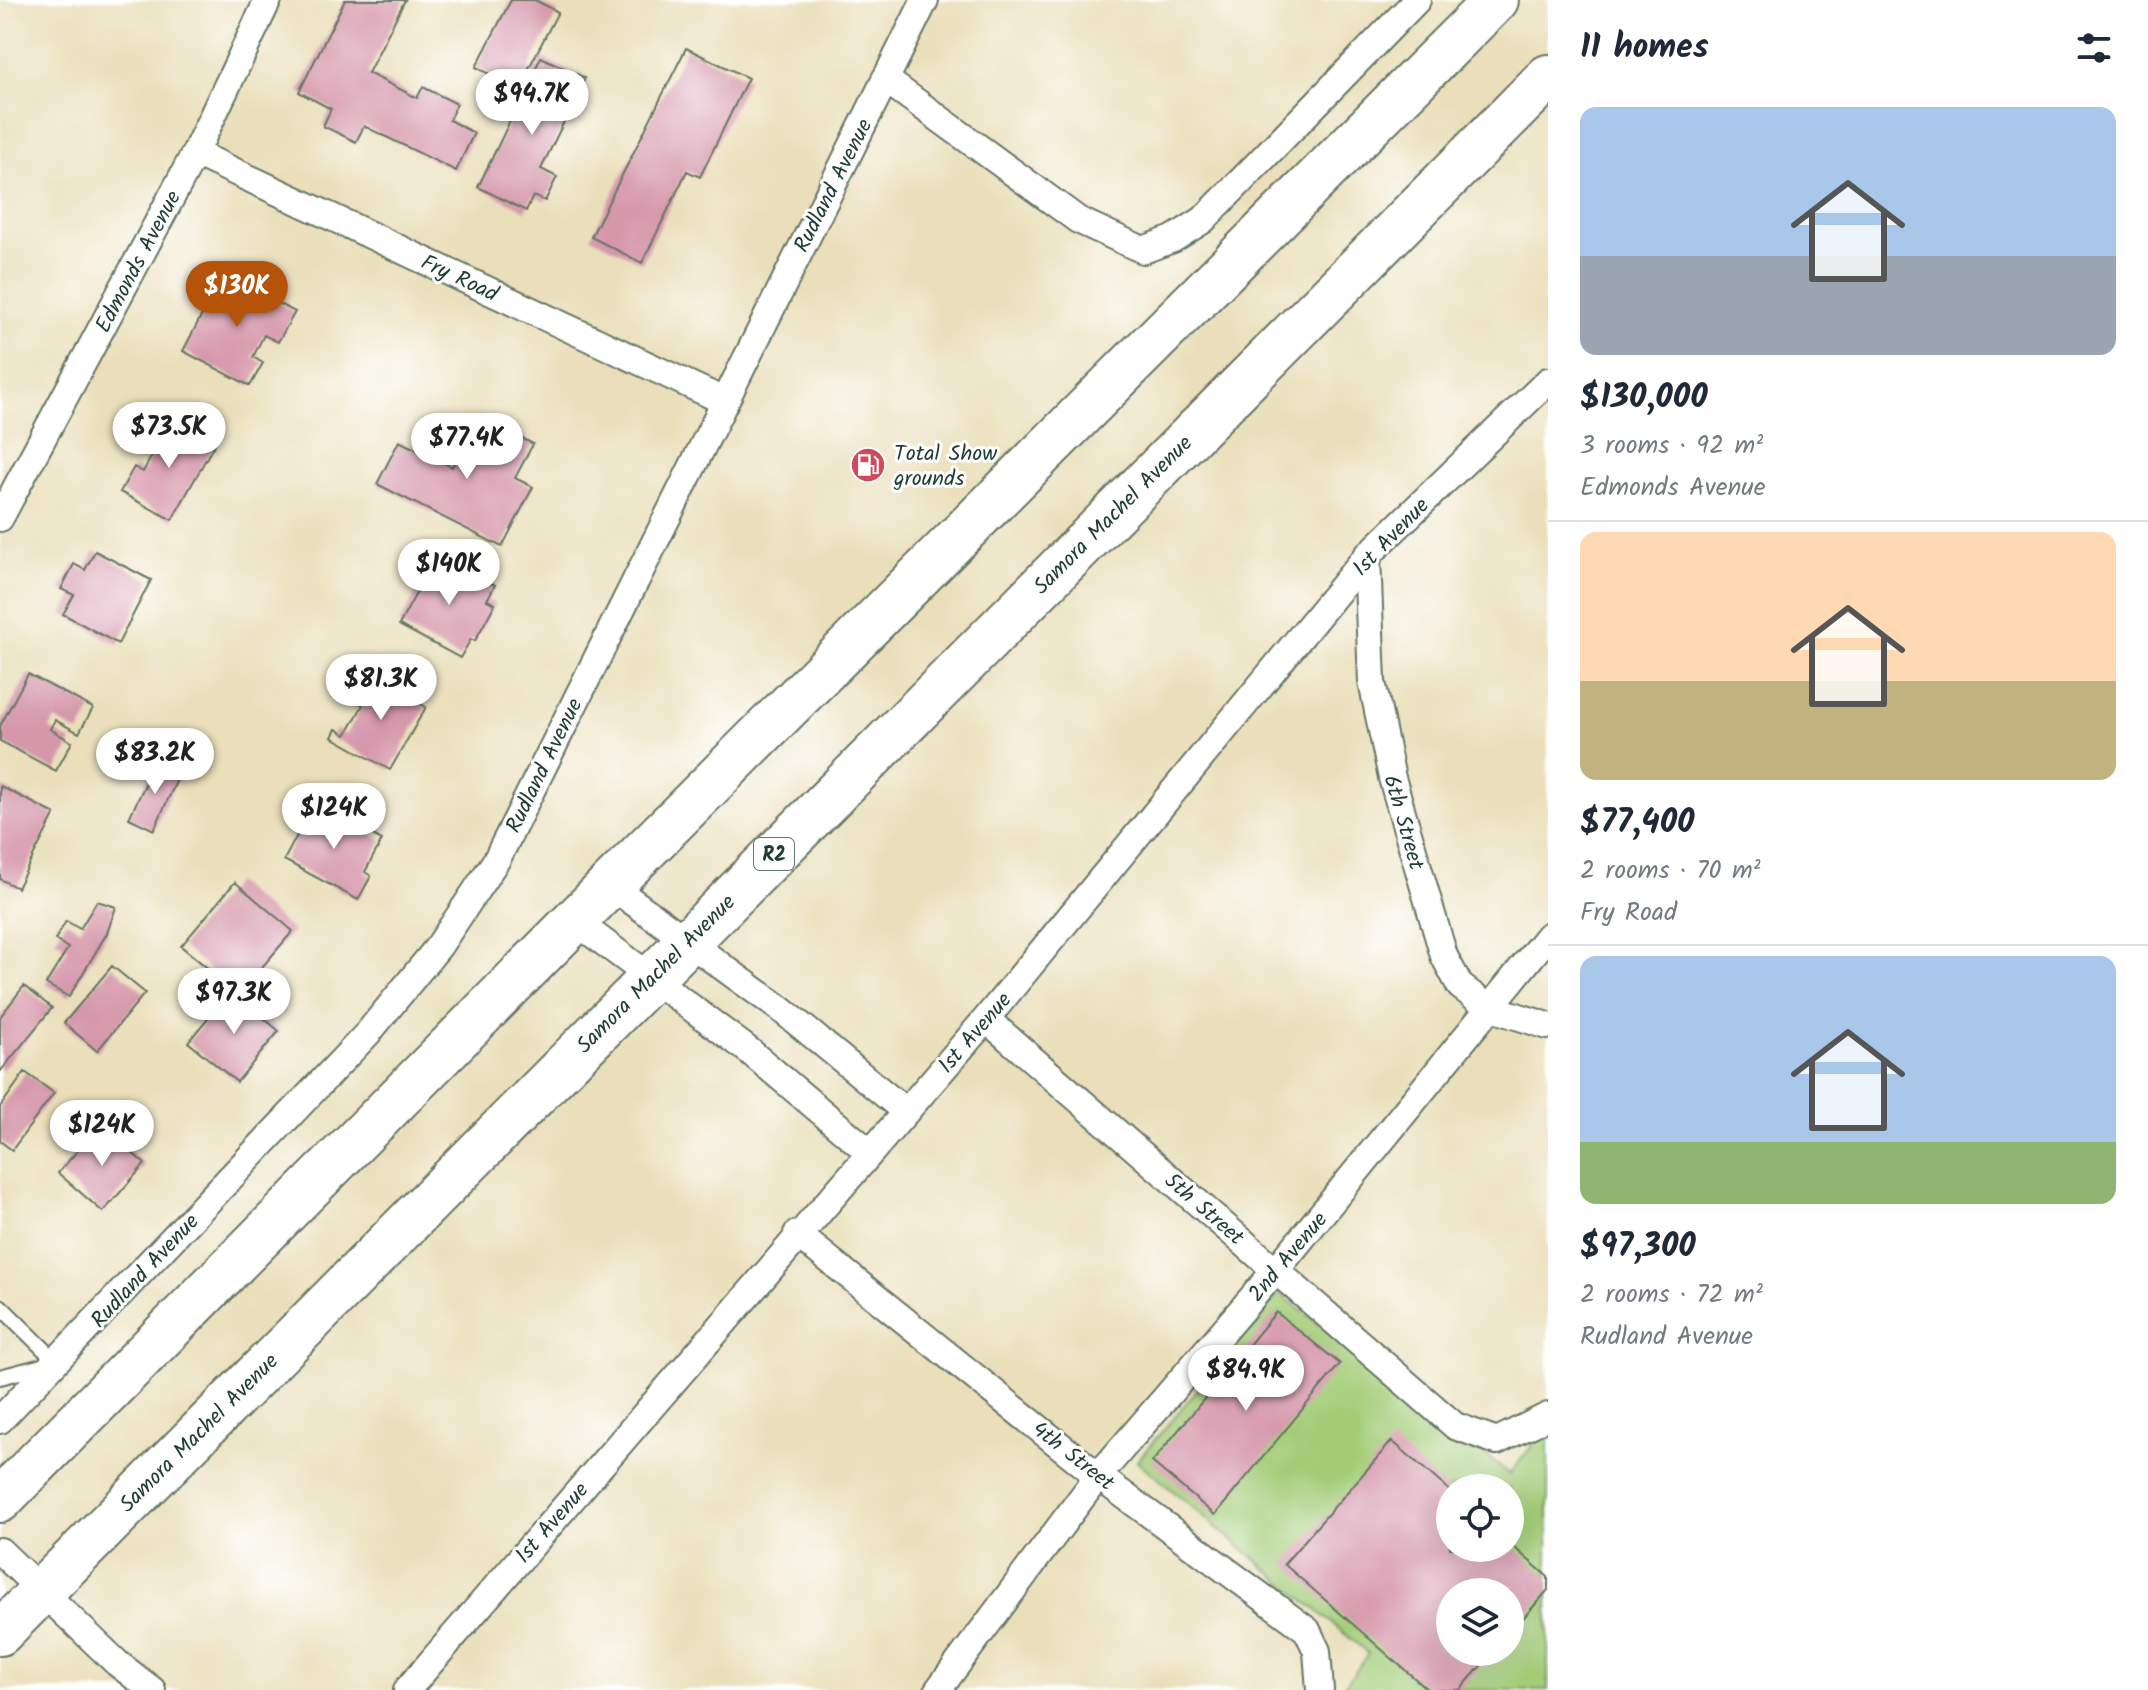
<!DOCTYPE html>
<meta charset="utf-8">
<style>
:root{--surface:#fff;--page:#f6f6f7;--text:#1f2937;--muted:#747a83;--line:#e0e1e3;--accent:#b45309}
body{margin:0;font-family:Kalam,sans-serif;background:var(--page);color:var(--text);height:100vh;display:flex;flex-direction:column;font-size:30px;white-space:nowrap}
*{box-sizing:border-box;margin:0}
p{font-size:26px;color:var(--muted)}
.icon{flex:none;width:44px;height:44px;fill:none;stroke:currentColor;stroke-width:2;stroke-linecap:round;stroke-linejoin:round}
.map{position:relative;flex:1;overflow:hidden}
.sheet{display:flex;flex-direction:column;background:var(--surface);width:600px}
.sheet>*{flex:none}
.controls{position:absolute;left:1436px;top:1474px;display:grid;gap:16px}
.controls a{display:grid;place-items:center;width:88px;height:88px;border-radius:50%;background:var(--surface);box-shadow:0 8px 32px #0002;font-size:40px}
.price{position:absolute;translate:-50% -68px;padding:0 18px;border-radius:28px;background:#fff;color:#222;font-size:26px;line-height:52px;filter:drop-shadow(0 2px 4px #0008)}
.price::after{content:'';position:absolute;left:50%;top:48px;width:24px;height:18px;margin-left:-12px;background:inherit;clip-path:polygon(0 0,100% 0,50% 100%)}
.price.current{background:var(--accent);color:#fff}
ul{padding:0;list-style:none}
li{display:grid;align-content:center;gap:16px;height:424px;padding:0 32px}
li+li{border-top:2px solid var(--line)}
li span{display:grid;place-items:center;height:248px;border-radius:16px;color:#555}
li>.icon{margin-inline-start:auto}
span .icon{width:144px;height:144px;fill:#fffc;stroke-width:1}
li b{font-size:34px}
h2{display:flex;justify-content:space-between;align-items:center;height:96px;padding:0 32px;font-size:34px}
main{display:flex;flex:1;min-height:0}
.map>svg:first-child{display:block}
.green{fill:#a3cc77;stroke:#618456;stroke-width:2;fill-rule:evenodd}
.building{fill:#d697ab}
.lines{fill:none;stroke-linecap:round;stroke-linejoin:round}
.lane-casing{stroke:#667663;stroke-width:18}
.street-casing{stroke:#667663;stroke-width:30}
.highway-casing{stroke:#667663;stroke-width:48}
.lane{stroke:#fff;stroke-width:14}
.street{stroke:#fff;stroke-width:26}
.highway{stroke:#fff;stroke-width:44}
.labels{text-anchor:middle;stroke-width:6;stroke-linejoin:round;paint-order:stroke}
.shield{fill:#fff;stroke:#627771;stroke-width:2}
.shield-label{font-size:20px;font-weight:bold;fill:#1f3d34}
.street-label{font-size:22px;fill:#1f3d34;stroke:#fff}
.poi-label{font-size:22px;fill:#1f3d34;stroke:#fff;text-anchor:start}
</style>
<main>
<div class="map">
<svg width="1548" height="1690" viewBox="0 0 1548 1690">
<rect width="100%" height="100%" fill="#fff"/>
<filter id="ink" filterUnits="userSpaceOnUse"><feTurbulence type="fractalNoise" baseFrequency=".0125" numOctaves="2"/><feDisplacementMap in="SourceGraphic" scale="16" xChannelSelector="R" yChannelSelector="G"/><feConvolveMatrix kernelMatrix="1 2 1 2 8 2 1 2 1" color-interpolation-filters="sRGB"/></filter>
<filter id="wash" filterUnits="userSpaceOnUse"><feTurbulence type="fractalNoise" baseFrequency=".006" numOctaves="4" result="noise"/><feDisplacementMap in="SourceGraphic" scale="32" xChannelSelector="R" yChannelSelector="G"/><feGaussianBlur stdDeviation="1.8" result="paint"/><feColorMatrix in="noise" values="0 0 0 0 0 0 0 0 0 0 0 0 0 0 0 0 0 1.4 0 .05"/><feComposite in="paint" operator="in"/></filter>
<g filter="url(#wash)">
<rect width="100%" height="100%" fill="#eadfba"/>
<!-- green -->
<path class="green" d="M 1279,1293 L 1510,1474 L 1548,1425 L 1548,1690 L 1341,1690 L 1369,1654 L 1137,1461 ZM 1450,1488 L 1510,1488 L 1510,1548 L 1450,1548 ZM 1450,1592 L 1510,1592 L 1510,1652 L 1450,1652 Z"/>
<g id="blocks">
<!-- building -->
<path class="building" d="M 345,0 L 405,0 L 368,73 L 417,98 L 423,87 L 457,104 L 449,120 L 474,133 L 456,171 L 364,126 L 356,142 L 323,126 L 331,109 L 299,92 Z
M 511,0 L 535,0 L 558,12 L 518,89 L 476,67 Z
M 686,48 L 748,78 L 700,177 L 687,171 L 642,263 L 591,237 Z
M 541,57 L 585,78 L 541,169 L 557,177 L 545,201 L 533,196 L 526,211 L 478,187 Z
M 223,274 L 295,312 L 278,342 L 264,335 L 253,357 L 263,363 L 250,386 L 183,351 Z
M 479,416 L 533,444 L 515,478 L 533,487 L 502,547 L 377,484 L 399,441 L 452,467 Z
M 172,419 L 215,443 L 172,520 L 120,492 L 134,467 L 143,472 Z
M 95,551 L 151,580 L 118,644 L 63,614 L 74,595 L 61,589 L 74,564 L 85,570 Z
M 437,554 L 495,585 L 487,600 L 495,604 L 475,641 L 471,639 L 460,658 L 399,625 Z
M 367,673 L 426,707 L 390,770 L 332,737 L 336,729 L 346,735 L 363,705 L 352,699 Z
M 28,674 L 93,708 L 79,733 L 55,720 L 50,729 L 72,742 L 56,771 L 0,741 L 0,726 Z
M 156,762 L 180,773 L 154,830 L 129,818 Z
M 0,786 L 55,814 L 17,888 L 0,879 Z
M 314,803 L 382,840 L 365,872 L 371,876 L 358,900 L 284,860 Z
M 235,882 L 293,931 L 239,994 L 181,946 Z
M 97,901 L 116,907 L 107,933 L 69,997 L 46,984 L 68,948 L 55,940 L 66,921 L 80,929 Z
M 112,966 L 145,993 L 97,1051 L 64,1023 Z
M 24,986 L 52,1008 L 0,1072 L 0,1017 Z
M 231,990 L 279,1031 L 237,1082 L 188,1042 Z
M 25,1072 L 54,1093 L 12,1150 L 0,1141 L 0,1107 Z
M 100,1125 L 145,1164 L 103,1212 L 58,1173 Z
M 1276,1312 L 1340,1364 L 1215,1515 L 1152,1462 Z
M 1392,1441 L 1450,1491 L 1450,1548 L 1510,1548 L 1510,1544 L 1548,1577 L 1548,1590 L 1510,1633 L 1510,1592 L 1450,1592 L 1450,1652 L 1493,1652 L 1460,1690 L 1428,1690 L 1284,1564 Z"/>
</g>
</g>
<g filter="url(#ink)">
<use href="#blocks" fill-opacity="0" stroke="#667663" stroke-width="2"/>
<g class="lines">
<!-- lane casing -->
<g class="lane-casing">
<path id="lane" d="M 0,1306 L 57,1362
M 0,1377 L 46,1365"/>
</g>
<!-- street casing -->
<g class="street-casing">
<path id="street" d="M 885,79 L 1078,220 L 1143,250 L 1173,239 L 1203,220 L 1417,0
M 195,153 L 724,401
M 0,518 L 195,153 L 268,0
M 1367,556 L 1372,682 L 1392,778 L 1444,956 L 1460,986 L 1488,1007 L 1548,1026
M 610,885 L 782,1010 L 905,1111
M 574,920 L 748,1050 L 869,1152
M 986,1019 L 1455,1426 L 1497,1441 L 1548,1416
M 797,1234 L 1098,1476 L 1307,1630 L 1317,1651 L 1320,1690
M 0,1420 L 368,1033 L 439,946 L 497,859 L 925,0
M 0,1551 L 117,1663 L 152,1690
M 407,1690 L 986,1019 L 1367,556 L 1548,381
M 938,1690 L 1098,1476 L 1276,1270 L 1548,936"/>
</g>
<!-- highway casing -->
<g class="highway-casing">
<path id="highway" d="M 0,1500 L 610,885 L 1496,0
M 0,1633 L 1548,77"/>
</g>
<!-- lane -->
<use href="#lane" class="lane"/>
<!-- street -->
<use href="#street" class="street"/>
<!-- highway -->
<use href="#highway" class="highway"/>
</g>
</g>
<!-- icons -->
<defs>
<g id="fuel-disc" transform="scale(1.8)"><circle r="9.5" fill="#d1495b" stroke="#fff"/><path d="M-5.5-6h7V0h2V4h1.3V-2.5L3-4.5l.8-.8L6-3V5H2.5V1h-1V6h-7ZM-4.2-4.7v3.2H.2V-4.7Z" fill="#fff"/></g>
</defs>
<g fill-rule="evenodd">
<use href="#fuel-disc" x="868" y="465"/>
</g>
<g class="labels">
<!-- shield labels -->
<rect class="shield" x="754" y="838" width="40" height="32" rx="6"/>
<g class="shield-label">
<text x="774" y="861">R2</text>
</g>
<!-- street labels -->
<g class="street-label">
<text transform="translate(832 185) rotate(-63)" y="8">Rudland Avenue</text>
<text transform="translate(137 261) rotate(-62)" y="8">Edmonds Avenue</text>
<text transform="translate(460 277) rotate(25)" y="8">Fry Road</text>
<text transform="translate(1112 514) rotate(-45)" y="8">Samora Machel Avenue</text>
<text transform="translate(1390 536) rotate(-46)" y="8">1st Avenue</text>
<text transform="translate(543 765) rotate(-64)" y="8">Rudland Avenue</text>
<text transform="translate(1405 822) rotate(74)" y="8">6th Street</text>
<text transform="translate(655 973) rotate(-45)" y="8">Samora Machel Avenue</text>
<text transform="translate(974 1032) rotate(-49)" y="8">1st Avenue</text>
<text transform="translate(1205 1208) rotate(41)" y="8">5th Street</text>
<text transform="translate(1287 1256) rotate(-50)" y="8">2nd Avenue</text>
<text transform="translate(144 1270) rotate(-47)" y="8">Rudland Avenue</text>
<text transform="translate(198 1432) rotate(-45)" y="8">Samora Machel Avenue</text>
<text transform="translate(1074 1455) rotate(38)" y="8">4th Street</text>
<text transform="translate(551 1522) rotate(-49)" y="8">1st Avenue</text>
</g>
<!-- poi labels -->
<g class="poi-label">
<text x="894" y="460">Total Show<tspan x="894" dy="25">grounds</tspan></text>
</g>
</g>
</svg>
<div class="controls">
<a><svg class="icon" aria-label="locate" viewBox="0 0 24 24"><circle cx="12" cy="12" r="6"/><path d="M12 2v4M12 18v4M2 12h4M18 12h4"/></svg></a>
<a><svg class="icon" aria-label="layers" viewBox="0 0 24 24"><path d="M12 4l9 5-9 5-9-5zM3 14l9 5 9-5"/></svg></a>
</div>
<b class="price" style="left:532px;top:137px">$94.7K</b>
<b class="price current" style="left:237px;top:329px">$130K</b>
<b class="price" style="left:169px;top:470px">$73.5K</b>
<b class="price" style="left:467px;top:481px">$77.4K</b>
<b class="price" style="left:449px;top:607px">$140K</b>
<b class="price" style="left:381px;top:722px">$81.3K</b>
<b class="price" style="left:155px;top:796px">$83.2K</b>
<b class="price" style="left:334px;top:851px">$124K</b>
<b class="price" style="left:234px;top:1036px">$97.3K</b>
<b class="price" style="left:102px;top:1168px">$124K</b>
<b class="price" style="left:1246px;top:1413px">$84.9K</b>
</div>
<section class="sheet">
<h2>11 homes<svg class="icon" aria-label="filters" viewBox="0 0 24 24"><path d="M4 7h16M4 17h16"/><circle cx="9" cy="7" r="2"/><circle cx="15" cy="17" r="2"/></svg></h2>
<ul>
<li><span style="background:linear-gradient(#a9c7e8 60%,#9aa5b1 0)"><svg class="icon" aria-label="home" viewBox="0 0 24 24"><path d="M3 11l9-7 9 7M6 9v11h12V9"/></svg></span><div><b>$130,000</b><p>3 rooms · 92 m²</p><p>Edmonds Avenue</p></div></li>
<li><span style="background:linear-gradient(#ffd9b3 60%,#c2b280 0)"><svg class="icon" aria-label="home" viewBox="0 0 24 24"><path d="M3 11l9-7 9 7M6 9v11h12V9"/></svg></span><div><b>$77,400</b><p>2 rooms · 70 m²</p><p>Fry Road</p></div></li>
<li><span style="background:linear-gradient(#a9c7e8 75%,#8fb573 0)"><svg class="icon" aria-label="home" viewBox="0 0 24 24"><path d="M3 11l9-7 9 7M6 9v11h12V9"/></svg></span><div><b>$97,300</b><p>2 rooms · 72 m²</p><p>Rudland Avenue</p></div></li>
</ul>
</section>
</main>
